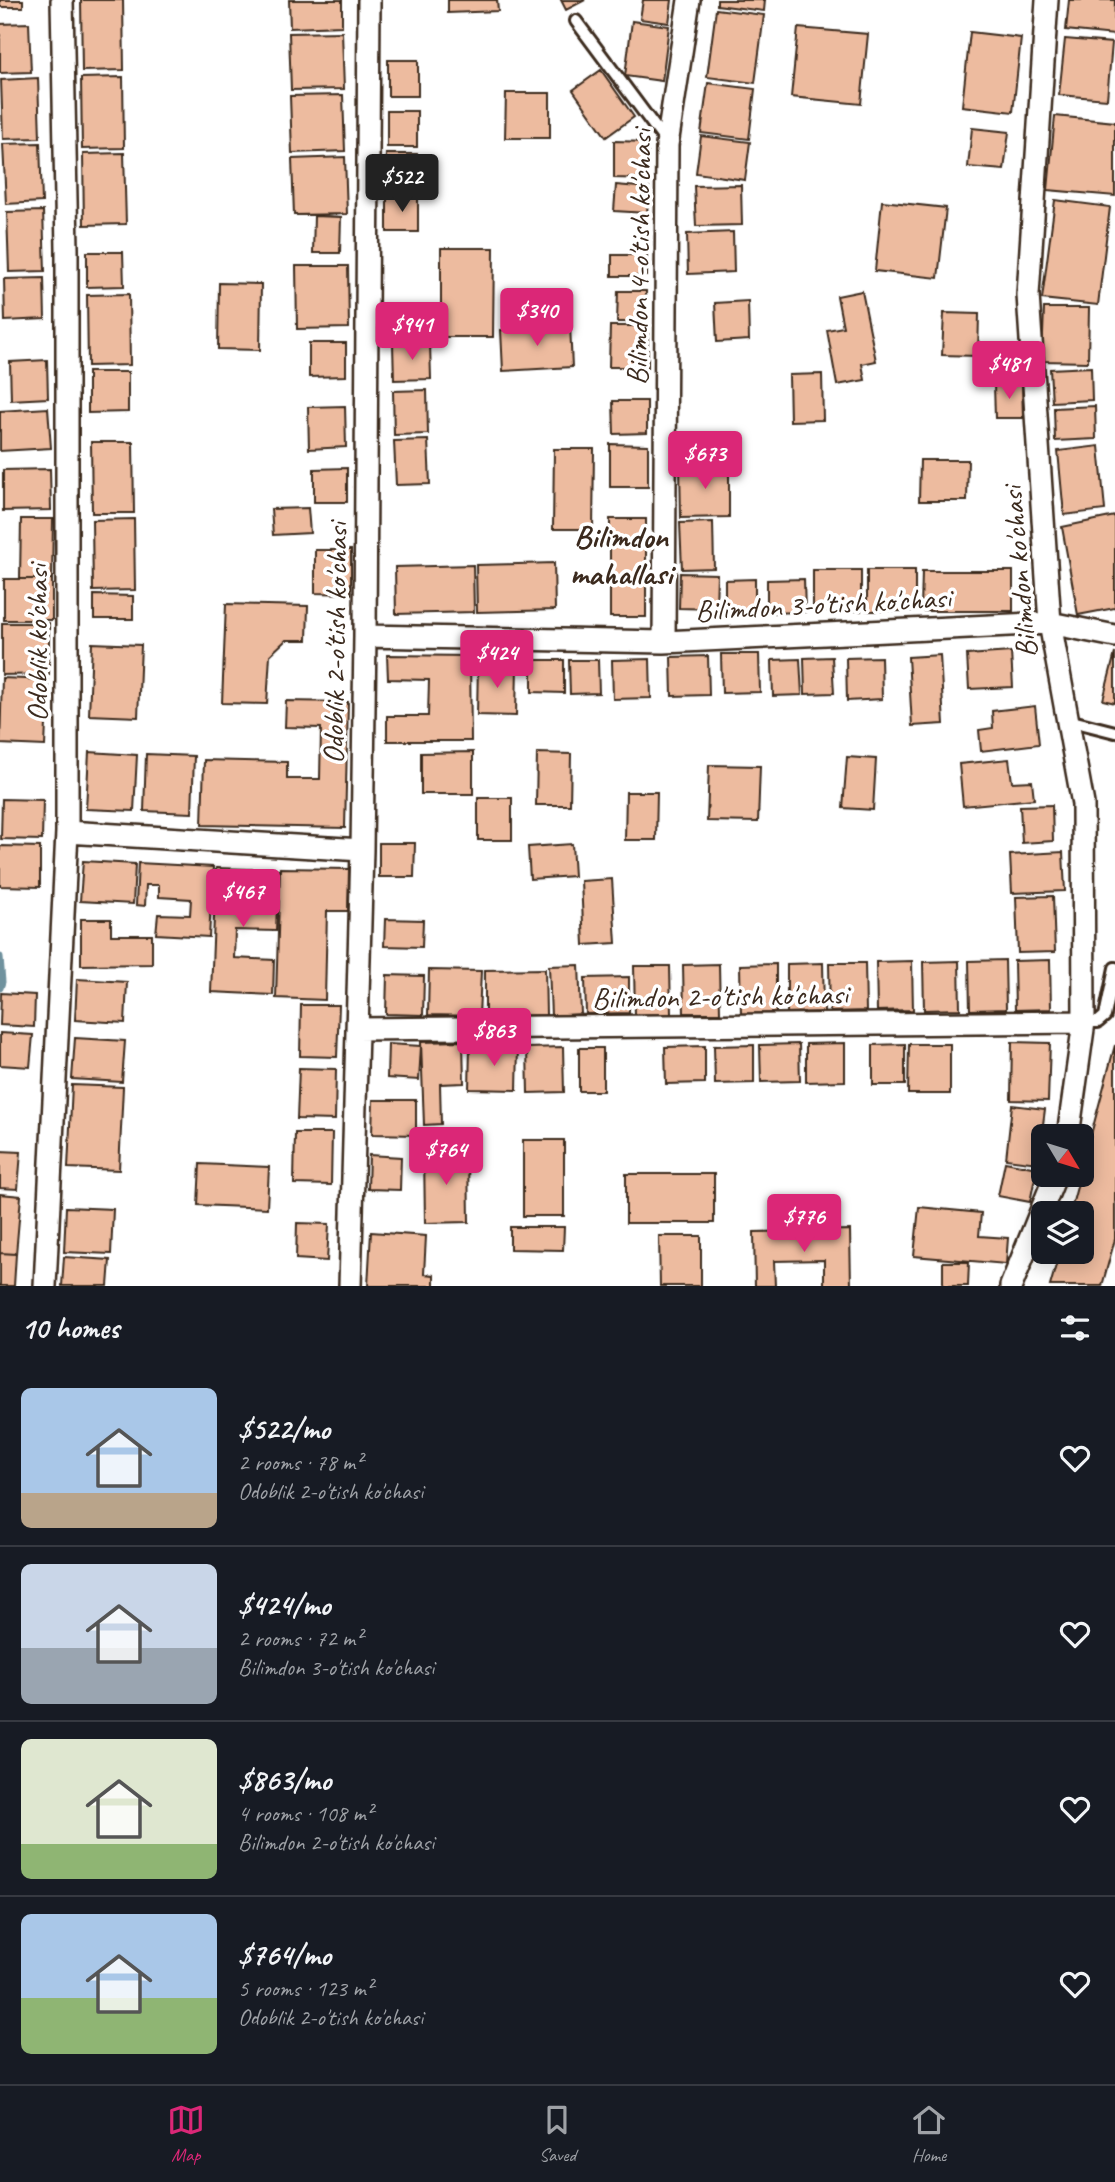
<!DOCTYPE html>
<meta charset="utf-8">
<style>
:root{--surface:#171b24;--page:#242831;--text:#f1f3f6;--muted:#9ea1a6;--line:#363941;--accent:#db2777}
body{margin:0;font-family:Caveat,sans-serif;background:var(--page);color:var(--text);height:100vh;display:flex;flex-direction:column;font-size:26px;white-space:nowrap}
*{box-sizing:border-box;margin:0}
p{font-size:23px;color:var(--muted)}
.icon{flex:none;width:38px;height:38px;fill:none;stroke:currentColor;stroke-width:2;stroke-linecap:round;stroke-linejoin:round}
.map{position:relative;height:1286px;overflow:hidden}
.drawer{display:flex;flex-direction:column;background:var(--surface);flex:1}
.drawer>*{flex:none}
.needle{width:46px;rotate:128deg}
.fabs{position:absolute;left:1031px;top:1124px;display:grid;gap:14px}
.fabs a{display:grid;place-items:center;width:63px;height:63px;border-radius:10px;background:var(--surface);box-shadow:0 4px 18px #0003;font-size:35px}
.price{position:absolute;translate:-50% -60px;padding:0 16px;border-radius:7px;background:var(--accent);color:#fff;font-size:23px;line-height:46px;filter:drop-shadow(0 2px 4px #0008)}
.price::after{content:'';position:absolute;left:50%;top:42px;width:21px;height:16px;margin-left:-10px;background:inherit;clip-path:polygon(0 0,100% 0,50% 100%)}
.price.current{background:#222;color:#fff}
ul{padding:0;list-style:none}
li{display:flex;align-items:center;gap:21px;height:175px;padding:0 21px}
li+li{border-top:2px solid var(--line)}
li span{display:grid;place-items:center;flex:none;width:196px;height:140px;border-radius:10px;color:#555}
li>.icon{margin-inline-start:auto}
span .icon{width:84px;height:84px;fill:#fffc;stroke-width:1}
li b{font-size:30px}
h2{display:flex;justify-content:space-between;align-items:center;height:84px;padding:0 21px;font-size:30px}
.tab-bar{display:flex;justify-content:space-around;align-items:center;height:98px;border-top:2px solid var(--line);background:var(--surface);font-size:19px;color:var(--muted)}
.tab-bar a{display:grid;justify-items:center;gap:4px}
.tab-bar .current{color:var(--accent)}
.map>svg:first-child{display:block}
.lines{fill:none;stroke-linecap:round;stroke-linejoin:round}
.stream{stroke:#6f929e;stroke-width:7}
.building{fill:#edbb9f;stroke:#3b2a1e;stroke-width:2}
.lane-casing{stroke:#3b2a1e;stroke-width:16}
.street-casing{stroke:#3b2a1e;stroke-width:26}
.lane{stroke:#fff;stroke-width:10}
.street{stroke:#fff;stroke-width:21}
.labels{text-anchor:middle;stroke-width:7;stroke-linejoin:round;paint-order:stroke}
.street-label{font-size:30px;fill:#3b2a1e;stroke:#fff}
.neighbourhood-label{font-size:32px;font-weight:bold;fill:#3b2a1e;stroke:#fff}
</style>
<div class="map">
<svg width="1115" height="1286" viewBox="0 0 1115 1286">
<rect width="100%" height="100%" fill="#fff"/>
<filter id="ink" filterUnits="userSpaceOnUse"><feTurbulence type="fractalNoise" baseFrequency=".0143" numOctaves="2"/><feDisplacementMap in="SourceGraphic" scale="14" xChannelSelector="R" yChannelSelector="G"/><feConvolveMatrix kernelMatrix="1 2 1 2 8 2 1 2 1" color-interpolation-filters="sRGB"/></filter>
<g filter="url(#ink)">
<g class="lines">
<!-- stream -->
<path class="stream" d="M 0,957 L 2,982 L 0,988"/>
</g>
<!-- building -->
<path class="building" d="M 0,0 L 23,0 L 23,7 L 0,7 Z
M 81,0 L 123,0 L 124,70 L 82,71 Z
M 289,0 L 342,0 L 342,26 L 290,28 Z
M 448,0 L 497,0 L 498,11 L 448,13 Z
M 561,0 L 585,0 L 566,10 Z
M 643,0 L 672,0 L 669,23 L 640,19 Z
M 717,0 L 765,0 L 764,11 L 717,5 Z
M 1069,0 L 1115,0 L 1114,35 L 1066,30 Z
M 716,9 L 764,15 L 755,83 L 707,77 Z
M 632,21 L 669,26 L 662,81 L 625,76 Z
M 29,23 L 31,72 L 0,73 L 0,24 Z
M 798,28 L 868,34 L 861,104 L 791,97 Z
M 342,32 L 344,89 L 291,90 L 289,33 Z
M 970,32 L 1021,38 L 1013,112 L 962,106 Z
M 1065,39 L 1112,43 L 1107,99 L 1059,95 Z
M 388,60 L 418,60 L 418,96 L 388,96 Z
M 601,70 L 634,117 L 606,137 L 573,90 Z
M 123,77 L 124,148 L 82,149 L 81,78 Z
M 38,78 L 40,138 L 3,139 L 1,80 Z
M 708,83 L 755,89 L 749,139 L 701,133 Z
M 506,93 L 550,93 L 550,138 L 505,138 Z
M 343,95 L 345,151 L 292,153 L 290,96 Z
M 387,111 L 417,111 L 417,147 L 387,147 Z
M 1055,116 L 1115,122 L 1115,196 L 1048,190 Z
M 972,128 L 1009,132 L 1004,170 L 968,167 Z
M 701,136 L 750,142 L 745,180 L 696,173 Z
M 614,141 L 648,142 L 648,179 L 614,178 Z
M 40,143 L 42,202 L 6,204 L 3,144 Z
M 124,153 L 126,224 L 84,225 L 83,154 Z
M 386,154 L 417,154 L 417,190 L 386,190 Z
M 345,157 L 347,214 L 294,215 L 292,159 Z
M 616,185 L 649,188 L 647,213 L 614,211 Z
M 741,185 L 742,225 L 696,226 L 694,186 Z
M 387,196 L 418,196 L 418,232 L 387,232 Z
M 1055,200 L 1110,207 L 1098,305 L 1042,299 Z
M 882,201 L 946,208 L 938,278 L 875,271 Z
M 43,211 L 45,271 L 9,272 L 7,212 Z
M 314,216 L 341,217 L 340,253 L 313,253 Z
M 733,232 L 734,272 L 688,274 L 687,234 Z
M 441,248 L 494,248 L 493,337 L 441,337 Z
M 87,252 L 123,252 L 124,286 L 87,287 Z
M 612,255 L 647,255 L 647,276 L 612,276 Z
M 296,266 L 348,266 L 349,328 L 297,329 Z
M 44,278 L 45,319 L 5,321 L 4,279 Z
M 219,283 L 261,284 L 260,350 L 218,349 Z
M 618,291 L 646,291 L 646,322 L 617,322 Z
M 862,291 L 876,361 L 862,364 L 865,380 L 837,385 L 827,330 L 843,327 L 837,296 Z
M 129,294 L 130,365 L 88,366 L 87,295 Z
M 748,301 L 749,340 L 717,342 L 715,303 Z
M 1044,308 L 1089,308 L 1088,362 L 1042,361 Z
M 944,313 L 979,314 L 978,356 L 942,355 Z
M 570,325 L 572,367 L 503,371 L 501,330 Z
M 610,326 L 648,326 L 648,367 L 609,367 Z
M 309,343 L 346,343 L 346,376 L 309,377 Z
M 430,343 L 431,379 L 394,380 L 393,344 Z
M 47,360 L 48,398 L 11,400 L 10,362 Z
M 1091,367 L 1092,400 L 1052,402 L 1050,369 Z
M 88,372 L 128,372 L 128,412 L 88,413 Z
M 822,374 L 823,420 L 790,421 L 789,375 Z
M 1022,383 L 1023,418 L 995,418 L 994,384 Z
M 427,390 L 428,434 L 394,435 L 393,391 Z
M 613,401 L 647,401 L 647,433 L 614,434 Z
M 345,406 L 346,447 L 309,449 L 308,407 Z
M 1095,406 L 1096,439 L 1055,441 L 1054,408 Z
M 48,408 L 51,448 L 0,451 L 0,411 Z
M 428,440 L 430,484 L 396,485 L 394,441 Z
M 91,442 L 133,442 L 134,513 L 92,513 Z
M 610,444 L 648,445 L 648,487 L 610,487 Z
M 1099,446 L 1105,510 L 1064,515 L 1058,451 Z
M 554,449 L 594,449 L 593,529 L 553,529 Z
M 920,460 L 968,460 L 967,501 L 919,501 Z
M 729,464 L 729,517 L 681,518 L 680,465 Z
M 347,468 L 347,502 L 314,502 L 314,469 Z
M 50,469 L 51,510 L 3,511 L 3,470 Z
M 308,508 L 310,533 L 273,535 L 271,509 Z
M 1115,516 L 1115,608 L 1078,615 L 1062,527 Z
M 21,519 L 53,519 L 52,579 L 20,579 Z
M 134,519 L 135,590 L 93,591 L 92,520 Z
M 610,519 L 646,519 L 646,617 L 610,617 Z
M 713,522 L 714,568 L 682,569 L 680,523 Z
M 315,550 L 351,550 L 351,594 L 315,593 Z
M 554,563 L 555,610 L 477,612 L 476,565 Z
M 473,565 L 474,612 L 396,614 L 395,567 Z
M 813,570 L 861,570 L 861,611 L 813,611 Z
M 867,570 L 915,570 L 915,611 L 867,611 Z
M 922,571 L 1013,571 L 1013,611 L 921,611 Z
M 680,573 L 717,574 L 716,609 L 679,608 Z
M 4,579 L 52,579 L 52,620 L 4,620 Z
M 755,579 L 755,612 L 725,612 L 725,580 Z
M 804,579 L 805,612 L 767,613 L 767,580 Z
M 94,595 L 133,596 L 133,619 L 94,619 Z
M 226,604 L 308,606 L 307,640 L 286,640 L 270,655 L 267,704 L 222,703 Z
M 2,623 L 49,623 L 49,674 L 2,675 Z
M 92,643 L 141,645 L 138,717 L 89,715 Z
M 1011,652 L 1013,687 L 969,689 L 967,655 Z
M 1115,653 L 1115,703 L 1103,700 Z
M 721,654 L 759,654 L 760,692 L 722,693 Z
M 387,655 L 470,656 L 471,741 L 387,741 L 387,716 L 428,716 L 429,680 L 388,679 Z
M 940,655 L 944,724 L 912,726 L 908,657 Z
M 708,656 L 709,695 L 672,696 L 671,657 Z
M 832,657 L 834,693 L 805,694 L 804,658 Z
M 881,657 L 882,699 L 847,701 L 846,658 Z
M 650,659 L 651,698 L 613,699 L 612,660 Z
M 800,659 L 802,695 L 773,696 L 772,660 Z
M 532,660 L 564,660 L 564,693 L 532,692 Z
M 569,660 L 598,660 L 599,693 L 570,694 Z
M 478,663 L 517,664 L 516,716 L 477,715 Z
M 2,678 L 48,680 L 45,746 L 0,744 Z
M 286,701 L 348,702 L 345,828 L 202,825 L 204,760 L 287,762 L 287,779 L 320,779 L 321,728 L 285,727 Z
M 1035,706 L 1039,744 L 981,751 L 979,730 L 993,728 L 992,711 Z
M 89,752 L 137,755 L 134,811 L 86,809 Z
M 473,752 L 473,794 L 421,794 L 421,753 Z
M 537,753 L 571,754 L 570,805 L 536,805 Z
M 146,754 L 194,756 L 192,813 L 144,811 Z
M 847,757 L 876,759 L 873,810 L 843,808 Z
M 1009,759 L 1012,782 L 1032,781 L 1034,799 L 963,806 L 959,764 Z
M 709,765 L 760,766 L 758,822 L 707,821 Z
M 626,792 L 657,792 L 656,840 L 625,840 Z
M 478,798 L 512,798 L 512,840 L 478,840 Z
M 2,799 L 43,800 L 42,840 L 1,839 Z
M 1052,805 L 1053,841 L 1022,843 L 1020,806 Z
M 379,843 L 415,843 L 414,877 L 379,877 Z
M 572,844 L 574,876 L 530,879 L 528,847 Z
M 0,846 L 40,847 L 40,887 L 0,886 Z
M 1063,852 L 1065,891 L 1012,893 L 1010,855 Z
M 83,861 L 135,864 L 133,904 L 80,901 Z
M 138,863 L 213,867 L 209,937 L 156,934 L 158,914 L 190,915 L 191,899 L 159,897 L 159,885 L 146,885 L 145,906 L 136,905 Z
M 216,868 L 278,870 L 276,931 L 235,930 L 234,958 L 274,960 L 273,995 L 211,992 Z
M 280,868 L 349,869 L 348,911 L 327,911 L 325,1000 L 276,998 Z
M 612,879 L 616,943 L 584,945 L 581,881 Z
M 1053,896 L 1055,952 L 1018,953 L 1016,897 Z
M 81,919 L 111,919 L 111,935 L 152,935 L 152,964 L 81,965 Z
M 385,919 L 423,920 L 422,947 L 384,946 Z
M 1005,960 L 1006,1009 L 970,1010 L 969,961 Z
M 1050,960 L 1051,1009 L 1015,1010 L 1014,961 Z
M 912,961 L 913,1010 L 877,1011 L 876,962 Z
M 959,961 L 960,1009 L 924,1010 L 923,962 Z
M 823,963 L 824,1012 L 787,1013 L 787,964 Z
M 829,963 L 865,963 L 866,1011 L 830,1012 Z
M 719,964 L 720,1013 L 684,1013 L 683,965 Z
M 776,964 L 776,1013 L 741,1014 L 740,965 Z
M 579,965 L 581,1014 L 551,1016 L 549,966 Z
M 634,966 L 670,966 L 671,1014 L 635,1015 Z
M 545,969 L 546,1015 L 485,1017 L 485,970 Z
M 429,970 L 481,971 L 479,1016 L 428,1015 Z
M 387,975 L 424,976 L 423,1015 L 386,1014 Z
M 629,977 L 629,1013 L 586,1014 L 585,978 Z
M 77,979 L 127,982 L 125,1023 L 75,1020 Z
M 1,993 L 35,995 L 34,1027 L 0,1025 Z
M 301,1005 L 339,1005 L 337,1057 L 300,1056 Z
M 0,1033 L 33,1035 L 30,1067 L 0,1065 Z
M 75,1038 L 125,1041 L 122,1082 L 72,1079 Z
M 463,1041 L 464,1083 L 440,1084 L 441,1124 L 424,1125 L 421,1042 Z
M 1012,1042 L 1050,1043 L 1048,1101 L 1011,1100 Z
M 845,1043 L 845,1081 L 806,1082 L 806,1044 Z
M 388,1044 L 421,1046 L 419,1080 L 387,1078 Z
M 799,1044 L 800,1081 L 761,1082 L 760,1045 Z
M 905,1044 L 905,1085 L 873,1085 L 873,1045 Z
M 909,1044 L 950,1044 L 950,1094 L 908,1094 Z
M 754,1045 L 754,1083 L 715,1084 L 714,1046 Z
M 1115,1045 L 1115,1239 L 1102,1286 L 1050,1286 L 1060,1251 L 1082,1251 L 1082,1213 L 1070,1213 Z
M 705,1046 L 705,1083 L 666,1084 L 665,1047 Z
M 470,1047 L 518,1047 L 517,1090 L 469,1089 Z
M 563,1047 L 564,1092 L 528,1093 L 527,1048 Z
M 579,1048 L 603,1048 L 603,1091 L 579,1091 Z
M 299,1068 L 336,1069 L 335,1120 L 297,1119 Z
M 72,1085 L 123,1087 L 119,1170 L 68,1168 Z
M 373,1100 L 416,1100 L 416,1135 L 372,1134 Z
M 1012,1105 L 1045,1109 L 1038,1163 L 1006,1159 Z
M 295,1133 L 332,1133 L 331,1185 L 294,1184 Z
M 523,1140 L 564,1140 L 564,1216 L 523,1216 Z
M 0,1151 L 21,1152 L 18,1189 L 0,1188 Z
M 424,1152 L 468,1152 L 469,1222 L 425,1223 Z
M 369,1155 L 401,1157 L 400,1190 L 368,1189 Z
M 1005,1162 L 1037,1168 L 1030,1202 L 998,1196 Z
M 200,1164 L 269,1167 L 267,1208 L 198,1205 Z
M 626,1174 L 714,1174 L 714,1223 L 626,1223 Z
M 0,1194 L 21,1196 L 16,1254 L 0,1253 Z
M 66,1207 L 113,1209 L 111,1254 L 64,1252 Z
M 919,1207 L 981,1213 L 979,1236 L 1008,1238 L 1006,1264 L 914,1256 Z
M 297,1223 L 329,1224 L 327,1261 L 296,1259 Z
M 510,1227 L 564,1227 L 563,1250 L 510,1249 Z
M 850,1230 L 851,1286 L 824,1286 L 824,1260 L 774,1261 L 775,1286 L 755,1286 L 754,1232 Z
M 371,1232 L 426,1236 L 424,1274 L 434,1275 L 434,1286 L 368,1286 Z
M 659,1236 L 701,1236 L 701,1286 L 660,1286 Z
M 0,1253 L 16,1254 L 14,1286 L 0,1286 Z
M 64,1257 L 110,1260 L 108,1286 L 62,1286 Z
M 943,1262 L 969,1262 L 968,1286 L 943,1286 Z"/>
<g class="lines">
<!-- lane casing -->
<g class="lane-casing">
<path id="lane" d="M 576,21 L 666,142
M 1068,720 L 1115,732
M 1084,1022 L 1098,1022 L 1105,1016 L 1115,968"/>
</g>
<!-- street casing -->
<g class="street-casing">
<path id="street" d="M 1047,0 L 1028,295 L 1050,623 L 1083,804 L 1084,1022 L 1068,1136
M 365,636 L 664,642 L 1050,623 L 1115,636
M 664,642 L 667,145 L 689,0
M 67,832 L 362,850
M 357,1029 L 1084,1022
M 45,1286 L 67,832 L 67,249 L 62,0
M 350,1286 L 362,850 L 365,636 L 369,0
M 1011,1286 L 1056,1174"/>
</g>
<!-- lane -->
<use href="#lane" class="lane"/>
<!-- street -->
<use href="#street" class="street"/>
</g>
</g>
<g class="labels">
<!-- street labels -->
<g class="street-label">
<text transform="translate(639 257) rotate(-89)" y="10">Bilimdon 4-o'tish ko'chasi</text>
<text transform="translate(1019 572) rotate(-95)" y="10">Bilimdon ko'chasi</text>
<text transform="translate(823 604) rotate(-3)" y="10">Bilimdon 3-o'tish ko'chasi</text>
<text transform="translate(37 643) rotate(-90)" y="10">Odoblik ko'chasi</text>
<text transform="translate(335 643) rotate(-89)" y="10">Odoblik 2-o'tish ko'chasi</text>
<text transform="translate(720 996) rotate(-1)" y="10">Bilimdon 2-o'tish ko'chasi</text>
</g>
<!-- neighbourhood labels -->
<g class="neighbourhood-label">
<text x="621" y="547">Bilimdon<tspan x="621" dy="37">mahallasi</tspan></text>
</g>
</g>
</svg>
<div class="fabs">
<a><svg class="needle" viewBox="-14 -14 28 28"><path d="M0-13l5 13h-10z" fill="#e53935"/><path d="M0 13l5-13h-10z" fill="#9ea1a6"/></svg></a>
<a><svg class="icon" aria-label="layers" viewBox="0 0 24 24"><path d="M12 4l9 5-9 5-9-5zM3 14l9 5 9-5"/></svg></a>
</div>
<b class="price current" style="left:402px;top:214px">$522</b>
<b class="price" style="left:537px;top:348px">$340</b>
<b class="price" style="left:412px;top:362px">$941</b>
<b class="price" style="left:1009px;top:401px">$481</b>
<b class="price" style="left:705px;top:491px">$673</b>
<b class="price" style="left:497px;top:690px">$424</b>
<b class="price" style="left:243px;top:929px">$467</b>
<b class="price" style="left:494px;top:1068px">$863</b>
<b class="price" style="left:446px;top:1187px">$764</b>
<b class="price" style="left:804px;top:1254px">$776</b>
</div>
<section class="drawer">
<h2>10 homes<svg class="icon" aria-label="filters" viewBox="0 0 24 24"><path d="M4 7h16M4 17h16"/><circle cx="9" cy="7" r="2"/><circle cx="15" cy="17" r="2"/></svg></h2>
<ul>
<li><span style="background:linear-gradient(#a9c7e8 75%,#b9a48a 0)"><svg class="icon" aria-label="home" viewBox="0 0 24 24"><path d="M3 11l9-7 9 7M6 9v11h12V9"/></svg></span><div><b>$522/mo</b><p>2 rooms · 78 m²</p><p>Odoblik 2-o'tish ko'chasi</p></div><svg class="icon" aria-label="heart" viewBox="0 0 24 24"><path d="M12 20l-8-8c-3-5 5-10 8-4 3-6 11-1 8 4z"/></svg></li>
<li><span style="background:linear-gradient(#c9d6e8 60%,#9aa5b1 0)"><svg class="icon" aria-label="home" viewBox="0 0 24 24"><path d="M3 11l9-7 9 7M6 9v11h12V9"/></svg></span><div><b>$424/mo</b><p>2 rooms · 72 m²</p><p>Bilimdon 3-o'tish ko'chasi</p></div><svg class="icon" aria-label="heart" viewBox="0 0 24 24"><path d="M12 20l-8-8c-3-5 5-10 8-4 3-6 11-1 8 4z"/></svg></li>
<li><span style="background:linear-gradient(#dfe7d0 75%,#8fb573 0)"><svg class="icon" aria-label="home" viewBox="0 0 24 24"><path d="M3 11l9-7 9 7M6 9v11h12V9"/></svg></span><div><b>$863/mo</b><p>4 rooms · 108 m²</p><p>Bilimdon 2-o'tish ko'chasi</p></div><svg class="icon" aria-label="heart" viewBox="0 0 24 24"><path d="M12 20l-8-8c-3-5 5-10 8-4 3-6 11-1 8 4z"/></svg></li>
<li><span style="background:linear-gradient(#a9c7e8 60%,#8fb573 0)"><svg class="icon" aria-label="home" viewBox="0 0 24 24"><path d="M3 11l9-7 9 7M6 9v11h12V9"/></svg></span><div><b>$764/mo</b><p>5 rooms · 123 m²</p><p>Odoblik 2-o'tish ko'chasi</p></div><svg class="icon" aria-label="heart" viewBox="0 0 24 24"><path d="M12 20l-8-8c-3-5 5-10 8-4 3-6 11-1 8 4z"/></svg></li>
</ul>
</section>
<nav class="tab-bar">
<a class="current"><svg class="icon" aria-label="map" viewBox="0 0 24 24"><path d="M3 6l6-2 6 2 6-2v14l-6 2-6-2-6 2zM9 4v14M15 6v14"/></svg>Map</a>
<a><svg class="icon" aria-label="saved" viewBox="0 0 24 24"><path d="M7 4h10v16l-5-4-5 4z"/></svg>Saved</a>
<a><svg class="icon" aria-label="home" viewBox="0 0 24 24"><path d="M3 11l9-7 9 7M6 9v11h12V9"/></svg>Home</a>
</nav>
